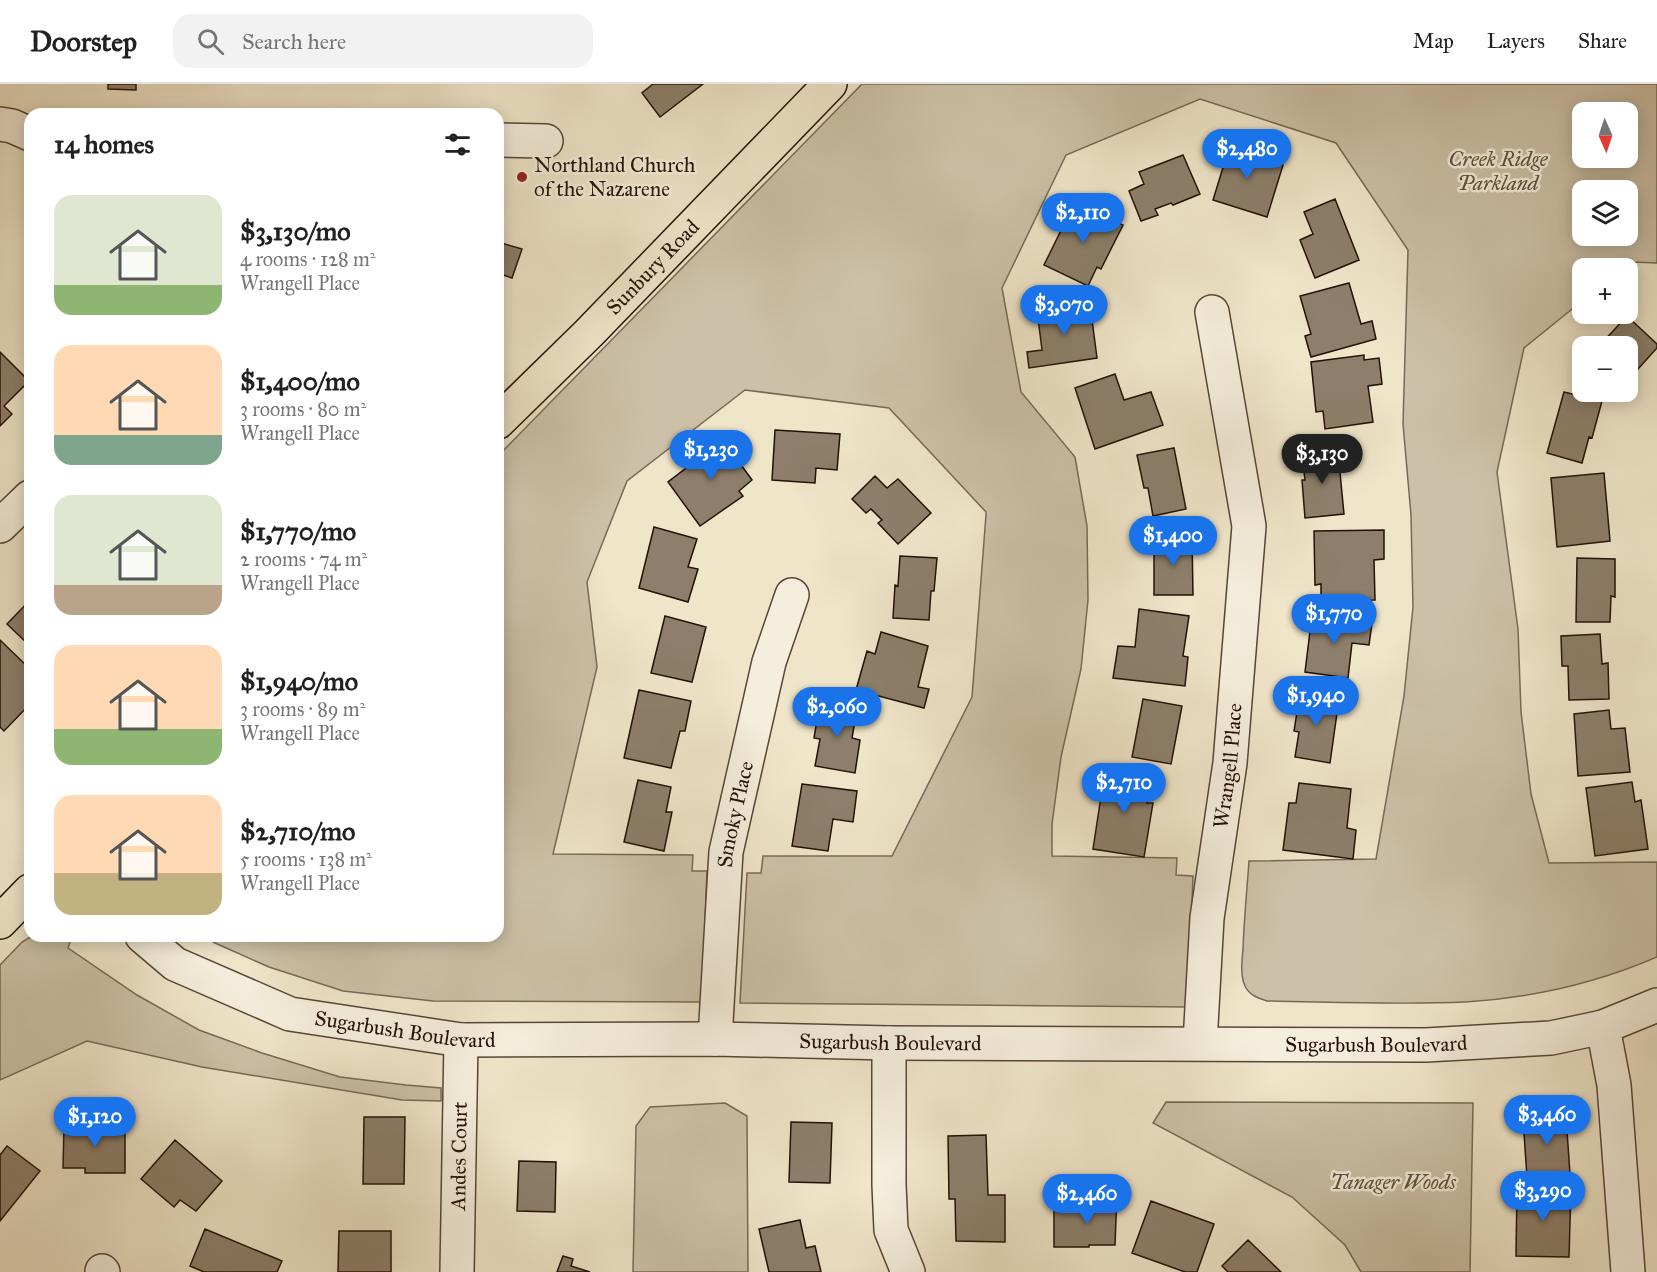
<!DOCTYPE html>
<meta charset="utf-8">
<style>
:root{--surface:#fff;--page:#f2f2f2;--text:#202124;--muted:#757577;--line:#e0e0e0;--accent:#1a73e8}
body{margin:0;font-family:"IM FELL Great Primer",serif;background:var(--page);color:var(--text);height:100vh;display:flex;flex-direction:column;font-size:22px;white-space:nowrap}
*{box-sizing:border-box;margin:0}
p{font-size:20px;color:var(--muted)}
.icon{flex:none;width:33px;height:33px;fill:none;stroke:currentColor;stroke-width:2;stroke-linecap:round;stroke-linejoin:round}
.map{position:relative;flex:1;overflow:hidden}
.panel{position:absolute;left:24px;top:24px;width:480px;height:834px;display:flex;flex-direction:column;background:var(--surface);border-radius:18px;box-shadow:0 3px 15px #0003}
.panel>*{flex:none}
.needle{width:39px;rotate:177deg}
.fabs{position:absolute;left:1572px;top:18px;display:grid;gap:12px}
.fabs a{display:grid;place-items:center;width:66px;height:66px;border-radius:12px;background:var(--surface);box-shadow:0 3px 15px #0003;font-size:30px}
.price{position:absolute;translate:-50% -51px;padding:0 14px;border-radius:21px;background:var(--accent);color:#fff;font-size:20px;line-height:39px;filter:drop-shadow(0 2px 3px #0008)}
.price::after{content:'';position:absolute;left:50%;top:36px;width:18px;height:14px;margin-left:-9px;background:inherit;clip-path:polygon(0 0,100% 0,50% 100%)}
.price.active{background:#222;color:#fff}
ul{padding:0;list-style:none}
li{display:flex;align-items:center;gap:18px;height:150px;padding:0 30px}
li span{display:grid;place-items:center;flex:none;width:168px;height:120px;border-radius:18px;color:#555}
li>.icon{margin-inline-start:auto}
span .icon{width:72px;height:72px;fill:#fffc;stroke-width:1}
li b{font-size:26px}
h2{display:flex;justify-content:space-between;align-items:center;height:72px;padding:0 30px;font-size:26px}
header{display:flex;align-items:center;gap:36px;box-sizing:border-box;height:84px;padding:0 30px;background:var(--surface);border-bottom:2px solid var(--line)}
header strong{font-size:28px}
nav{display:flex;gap:33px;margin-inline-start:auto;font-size:21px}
.search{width:420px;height:54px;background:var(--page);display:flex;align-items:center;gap:15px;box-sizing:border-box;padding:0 21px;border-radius:18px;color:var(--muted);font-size:22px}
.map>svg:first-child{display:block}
.green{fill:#ccc1a8;stroke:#786957;stroke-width:1.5;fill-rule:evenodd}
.building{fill:#8d7f6b;stroke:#231106;stroke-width:1.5}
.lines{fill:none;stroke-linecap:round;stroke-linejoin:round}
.minor-casing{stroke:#564637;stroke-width:36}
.major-casing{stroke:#231106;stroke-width:36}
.minor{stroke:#f5eedc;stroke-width:33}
.major{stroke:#efe5c9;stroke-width:33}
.poi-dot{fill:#8f2418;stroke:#f5eedc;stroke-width:2}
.labels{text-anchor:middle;stroke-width:5;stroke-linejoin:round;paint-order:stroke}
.park-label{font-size:21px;font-style:italic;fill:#5e4f3f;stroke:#f5eedc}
.poi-label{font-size:21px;fill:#231106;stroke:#f5eedc;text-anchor:start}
.street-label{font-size:21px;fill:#231106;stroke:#f5eedc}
</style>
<header>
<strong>Doorstep</strong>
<div class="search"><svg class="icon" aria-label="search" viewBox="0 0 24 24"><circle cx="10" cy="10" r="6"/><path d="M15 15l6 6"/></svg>Search here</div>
<nav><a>Map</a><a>Layers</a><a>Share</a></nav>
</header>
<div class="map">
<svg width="1657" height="1188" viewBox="0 0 1657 1188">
<rect width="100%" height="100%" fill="#efe5c9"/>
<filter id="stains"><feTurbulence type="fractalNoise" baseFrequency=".00333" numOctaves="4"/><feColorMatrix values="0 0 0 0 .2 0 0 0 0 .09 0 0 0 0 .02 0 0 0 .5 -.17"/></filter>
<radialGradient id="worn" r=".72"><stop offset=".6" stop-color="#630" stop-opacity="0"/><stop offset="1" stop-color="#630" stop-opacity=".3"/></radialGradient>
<!-- green -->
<path class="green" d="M 862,0 L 1657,0 L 1657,179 L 1632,178 L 1624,184 L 1582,184 L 1582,217 L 1524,264 L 1497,388 L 1518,545 L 1521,628 L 1531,710 L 1549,779 L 1657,778 L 1657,873 C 1597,899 1531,914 1465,918 C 1399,921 1333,918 1267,917 C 1258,914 1249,911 1245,902 C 1240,891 1242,876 1243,865 C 1244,835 1247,806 1249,777 L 1376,775 L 1404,612 L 1413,523 L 1411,431 L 1403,340 L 1408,166 L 1336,59 L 1200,15 L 1066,71 L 1002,204 L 1021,308 L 1075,373 L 1087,442 L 1088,516 L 1081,585 L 1061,673 L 1052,740 L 1052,772 L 1177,774 L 1176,791 L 1193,792 L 1188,923 L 740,919 L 747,789 L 761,789 L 763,772 L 892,772 L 972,613 L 986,431 L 986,428 L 889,324 L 745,306 L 627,397 L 587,498 L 597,583 L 553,770 L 693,771 L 692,787 L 707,787 L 702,918 L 433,917 L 343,907 L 269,883 L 215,859 L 204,852 L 498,852 L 498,372 ZM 1582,28 L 1628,28 L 1628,74 L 1582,74 ZM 1582,106 L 1628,106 L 1628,152 L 1582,152 Z
M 32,852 L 72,852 L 68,864 L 137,911 L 199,946 L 262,969 L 340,993 L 406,1001 L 441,1004 L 441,1017 L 402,1016 L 202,983 L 87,957 L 0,996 L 0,881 L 22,858 Z
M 1166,1018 L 1473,1019 L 1470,1188 L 1361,1188 L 1345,1161 L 1292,1113 L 1153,1039 Z
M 725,1019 L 747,1032 L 748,1188 L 633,1188 L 636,1042 L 650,1023 Z"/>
<!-- building -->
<path class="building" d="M 108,0 L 136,0 L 136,6 L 108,5 Z
M 653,0 L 703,0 L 660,33 L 642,9 Z
M 1233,51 L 1250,56 L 1246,69 L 1283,81 L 1267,133 L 1213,116 Z
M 1183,71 L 1200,110 L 1173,121 L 1171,119 L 1155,125 L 1158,131 L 1141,137 L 1129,107 L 1144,100 L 1139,88 Z
M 1335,115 L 1359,176 L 1315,194 L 1300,156 L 1313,150 L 1304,128 Z
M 1075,118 L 1123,141 L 1101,185 L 1097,183 L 1088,202 L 1044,181 Z
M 498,158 L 522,165 L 512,194 L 503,191 L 498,207 Z
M 1349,199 L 1361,240 L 1372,237 L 1376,255 L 1311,273 L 1305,252 L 1311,250 L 1300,212 Z
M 1090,220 L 1097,274 L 1029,284 L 1027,268 L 1042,266 L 1037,226 Z
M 1627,232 L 1657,260 L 1657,264 L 1638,285 L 1635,283 L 1628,290 L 1628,262 L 1599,262 Z
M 0,268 L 29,297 L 4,322 L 12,330 L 0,342 Z
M 1364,271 L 1364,276 L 1379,274 L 1382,300 L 1368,302 L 1373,338 L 1325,345 L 1323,327 L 1316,328 L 1311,278 Z
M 1115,290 L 1124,316 L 1151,308 L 1163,341 L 1095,365 L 1075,304 Z
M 1564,308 L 1602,317 L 1592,354 L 1589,353 L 1582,379 L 1547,369 Z
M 775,346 L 840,350 L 837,386 L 816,384 L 815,399 L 772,396 Z
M 720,352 L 752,396 L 739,407 L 743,412 L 700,442 L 668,398 L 690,381 L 686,376 Z
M 1174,364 L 1186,425 L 1153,432 L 1148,404 L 1144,404 L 1137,371 Z
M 1338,368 L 1344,430 L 1305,434 L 1302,396 L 1305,396 L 1302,371 Z
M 1604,389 L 1610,457 L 1557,463 L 1551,394 Z
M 875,392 L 887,404 L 898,395 L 931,429 L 898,460 L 878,439 L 882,436 L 871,425 L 866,429 L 852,415 Z
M 654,443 L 697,455 L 688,483 L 698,485 L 688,518 L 639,504 Z
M 1384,446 L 1384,475 L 1374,476 L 1375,516 L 1321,517 L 1321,500 L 1315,501 L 1314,447 Z
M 1154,454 L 1192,454 L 1193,511 L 1154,511 Z
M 900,472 L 937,474 L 934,507 L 931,507 L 929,536 L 893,534 L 895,501 L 898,502 Z
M 1577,474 L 1615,475 L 1615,513 L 1611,512 L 1610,538 L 1576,538 Z
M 30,516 L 30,562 L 7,540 Z
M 1139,525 L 1189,532 L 1183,572 L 1188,573 L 1185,602 L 1113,594 L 1118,562 L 1135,563 Z
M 1312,531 L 1372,539 L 1369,561 L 1352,559 L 1348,594 L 1305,588 Z
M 665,532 L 706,543 L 692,598 L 651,589 Z
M 881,548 L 928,562 L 918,603 L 929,605 L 924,624 L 856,606 L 867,567 L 875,570 Z
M 1600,550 L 1602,580 L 1608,579 L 1609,615 L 1569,616 L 1568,582 L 1562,582 L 1561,552 Z
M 0,556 L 30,585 L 30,620 L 4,647 L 0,643 Z
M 639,606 L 691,617 L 685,647 L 680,647 L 671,684 L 624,674 Z
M 1300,609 L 1339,615 L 1330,679 L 1295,673 L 1299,648 L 1294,647 Z
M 1143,615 L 1182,622 L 1171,680 L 1132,673 Z
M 820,618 L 857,625 L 852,654 L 860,656 L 855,689 L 815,682 L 820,655 L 814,654 Z
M 1609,626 L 1611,645 L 1625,644 L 1630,688 L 1578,692 L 1574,630 Z
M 1105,686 L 1151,693 L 1147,719 L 1153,719 L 1144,773 L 1093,765 Z
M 638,696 L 671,703 L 666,728 L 672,728 L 664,767 L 624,758 Z
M 1632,698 L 1635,718 L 1641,716 L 1648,765 L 1595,772 L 1586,704 Z
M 1299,699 L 1351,705 L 1347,744 L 1356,746 L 1353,775 L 1283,766 L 1289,719 L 1296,719 Z
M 802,700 L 857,707 L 853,738 L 833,735 L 828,767 L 792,762 Z
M 1566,1032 L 1570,1090 L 1527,1093 L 1523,1035 Z
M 364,1033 L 405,1033 L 404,1100 L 363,1100 Z
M 791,1038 L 832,1039 L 830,1099 L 789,1098 Z
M 64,1041 L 125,1042 L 125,1089 L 85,1089 L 85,1084 L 63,1084 Z
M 986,1051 L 988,1111 L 1005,1111 L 1005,1158 L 956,1157 L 955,1115 L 949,1115 L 948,1052 Z
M 175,1056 L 222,1097 L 196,1127 L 180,1116 L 174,1123 L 141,1095 Z
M 7,1062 L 40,1087 L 0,1137 L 0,1071 Z
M 519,1077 L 556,1078 L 555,1128 L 517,1127 Z
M 1517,1103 L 1571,1104 L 1569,1173 L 1516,1172 Z
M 1099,1109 L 1117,1109 L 1115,1161 L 1089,1161 L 1089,1163 L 1054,1163 L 1054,1126 L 1099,1127 Z
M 1151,1117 L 1214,1140 L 1197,1188 L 1185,1188 L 1132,1169 Z
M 800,1136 L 806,1164 L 815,1162 L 821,1188 L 769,1188 L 759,1145 Z
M 205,1145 L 282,1177 L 277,1188 L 204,1188 L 190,1182 Z
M 339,1147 L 391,1147 L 391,1188 L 338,1188 Z
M 1248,1156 L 1281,1188 L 1228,1188 L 1222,1182 Z
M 563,1172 L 573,1175 L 571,1182 L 590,1188 L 557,1188 Z"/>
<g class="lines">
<!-- minor casing -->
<g class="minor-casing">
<g id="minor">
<path d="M 0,40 L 12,42 L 30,50"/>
<path d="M 498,56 L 546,57"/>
<path d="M 0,442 L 30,413"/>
<path id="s1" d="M 142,852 L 175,880 L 290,930 L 461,956 L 715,955 L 889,959 L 1426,961 L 1551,954 L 1603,943 L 1657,921"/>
<path d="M 1603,943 L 1614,1001 L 1628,1188"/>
<path id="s2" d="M 715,955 L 726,768 L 769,578 L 792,511"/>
<path d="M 889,959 L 889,1101 L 891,1146 L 908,1188"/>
<path id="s3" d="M 1200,959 L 1207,834 L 1230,679 L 1249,442 L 1212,228"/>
<path d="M 102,1187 L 103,1188"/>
<path id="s4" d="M 457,1188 L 461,956"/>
</g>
</g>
<!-- major casing -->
<g class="major-casing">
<g id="major">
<path id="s5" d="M 498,338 L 589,249 L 830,0"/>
<path d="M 0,838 L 30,807"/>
</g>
</g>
<!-- minor -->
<use href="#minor" class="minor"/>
<!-- major -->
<use href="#major" class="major"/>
</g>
<!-- markers -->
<circle class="poi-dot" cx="522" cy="93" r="6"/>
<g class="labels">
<!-- park labels -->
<g class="park-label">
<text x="1498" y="82">Creek Ridge<tspan x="1498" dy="24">Parkland</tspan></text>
<text x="1393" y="1105">Tanager Woods</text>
</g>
<!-- poi labels -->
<g class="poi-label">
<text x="534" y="88">Northland Church<tspan x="534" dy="24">of the Nazarene</tspan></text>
</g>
<!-- street labels -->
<g class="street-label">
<text dy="7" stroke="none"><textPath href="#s5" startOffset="219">Sunbury Road</textPath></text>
<text dy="7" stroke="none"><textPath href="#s3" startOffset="279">Wrangell Place</textPath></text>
<text dy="7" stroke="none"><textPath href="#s2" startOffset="226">Smoky Place</textPath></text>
<text dy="7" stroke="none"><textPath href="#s1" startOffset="285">Sugarbush Boulevard</textPath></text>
<text dy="7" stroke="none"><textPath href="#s1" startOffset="771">Sugarbush Boulevard</textPath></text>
<text dy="7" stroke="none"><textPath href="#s1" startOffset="1257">Sugarbush Boulevard</textPath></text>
<text dy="7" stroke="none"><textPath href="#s4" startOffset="116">Andes Court</textPath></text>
</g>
</g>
<rect width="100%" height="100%" filter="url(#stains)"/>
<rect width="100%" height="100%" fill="url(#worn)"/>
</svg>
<div class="fabs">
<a><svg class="needle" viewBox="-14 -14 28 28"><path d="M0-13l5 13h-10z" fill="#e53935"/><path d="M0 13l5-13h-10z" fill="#757577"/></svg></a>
<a><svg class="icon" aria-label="layers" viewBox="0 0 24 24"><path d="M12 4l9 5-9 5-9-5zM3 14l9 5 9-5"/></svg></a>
<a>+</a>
<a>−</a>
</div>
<b class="price" style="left:1247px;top:96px">$2,480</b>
<b class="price" style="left:1083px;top:160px">$2,110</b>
<b class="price" style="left:1064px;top:252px">$3,070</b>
<b class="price" style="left:711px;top:397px">$1,230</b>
<b class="price active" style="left:1322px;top:401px">$3,130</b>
<b class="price" style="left:1173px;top:483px">$1,400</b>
<b class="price" style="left:1334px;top:561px">$1,770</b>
<b class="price" style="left:1316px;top:643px">$1,940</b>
<b class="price" style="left:837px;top:654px">$2,060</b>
<b class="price" style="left:1124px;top:730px">$2,710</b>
<b class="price" style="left:1547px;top:1062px">$3,460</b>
<b class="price" style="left:95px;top:1064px">$1,120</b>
<b class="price" style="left:1543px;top:1138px">$3,290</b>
<b class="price" style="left:1087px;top:1141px">$2,460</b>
<section class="panel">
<h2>14 homes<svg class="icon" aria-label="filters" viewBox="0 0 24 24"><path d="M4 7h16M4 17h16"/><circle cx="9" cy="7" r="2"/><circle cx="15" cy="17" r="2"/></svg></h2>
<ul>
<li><span style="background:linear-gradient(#dfe7d0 75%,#8fb573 0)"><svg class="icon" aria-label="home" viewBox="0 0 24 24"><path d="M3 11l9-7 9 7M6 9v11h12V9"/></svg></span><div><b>$3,130/mo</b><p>4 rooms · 128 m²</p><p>Wrangell Place</p></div></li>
<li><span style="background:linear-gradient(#ffd9b3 75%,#7fa58c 0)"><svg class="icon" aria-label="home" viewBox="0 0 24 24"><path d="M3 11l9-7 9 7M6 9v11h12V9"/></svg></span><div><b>$1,400/mo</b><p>3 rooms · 80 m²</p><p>Wrangell Place</p></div></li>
<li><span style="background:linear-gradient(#dfe7d0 75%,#b9a48a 0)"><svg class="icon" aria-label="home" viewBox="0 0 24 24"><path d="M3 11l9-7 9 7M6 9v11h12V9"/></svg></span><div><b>$1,770/mo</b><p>2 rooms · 74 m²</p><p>Wrangell Place</p></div></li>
<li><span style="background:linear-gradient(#ffd9b3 70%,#8fb573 0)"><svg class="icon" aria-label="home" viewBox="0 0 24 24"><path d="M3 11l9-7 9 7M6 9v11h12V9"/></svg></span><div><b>$1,940/mo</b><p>3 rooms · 89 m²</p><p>Wrangell Place</p></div></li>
<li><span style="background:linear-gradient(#ffd9b3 65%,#c2b280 0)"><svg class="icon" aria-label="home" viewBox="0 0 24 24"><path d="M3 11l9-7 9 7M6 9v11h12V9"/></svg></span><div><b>$2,710/mo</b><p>5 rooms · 138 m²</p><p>Wrangell Place</p></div></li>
</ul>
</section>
</div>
